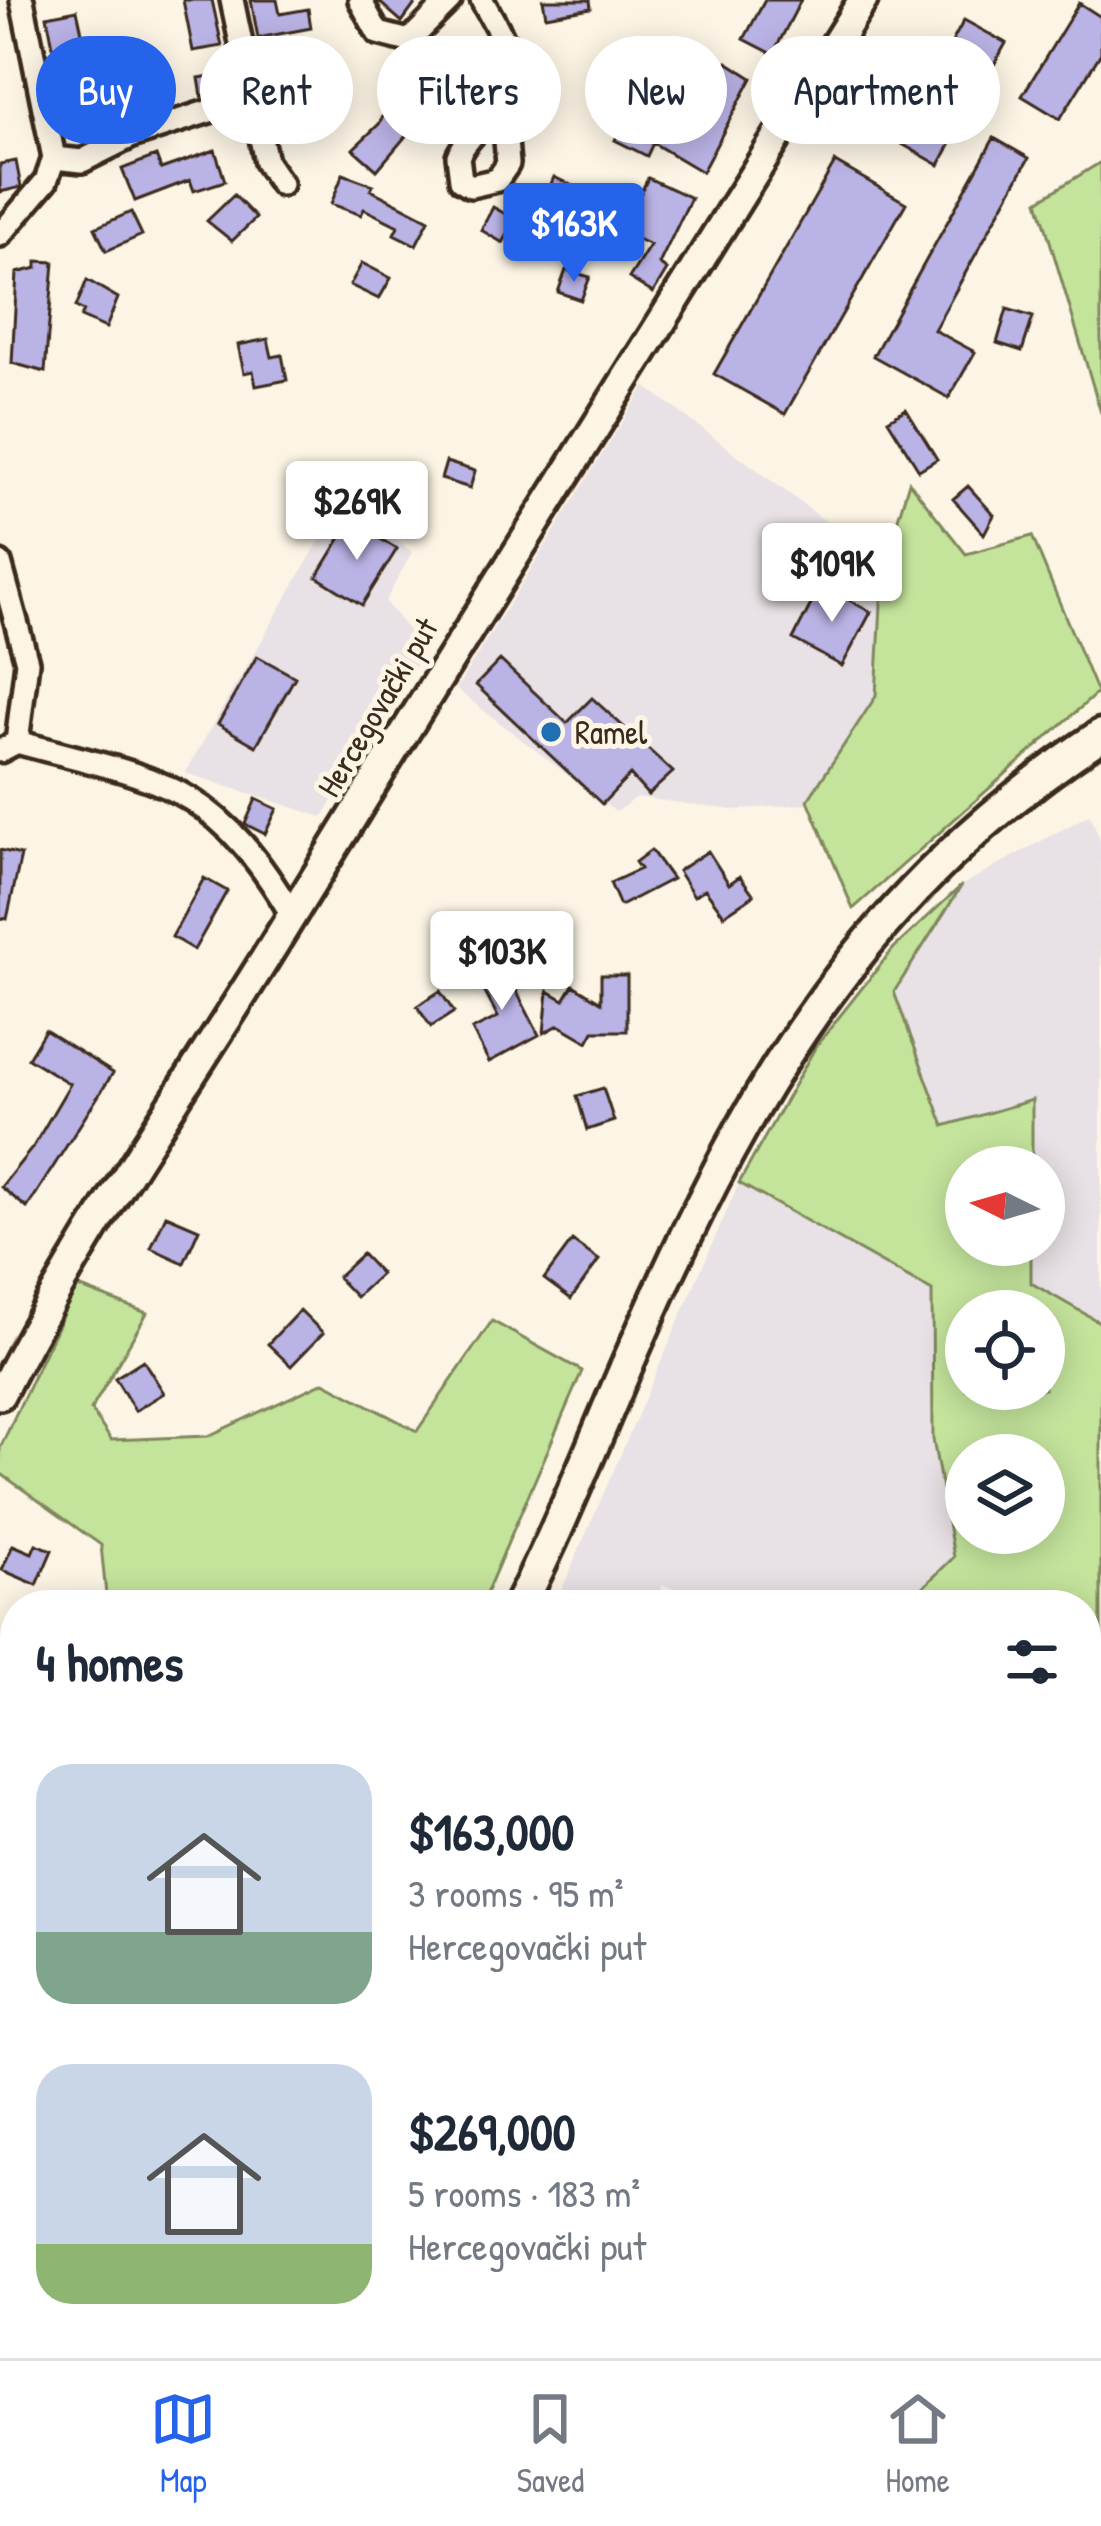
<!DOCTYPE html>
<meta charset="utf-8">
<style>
:root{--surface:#fff;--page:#f2f2f3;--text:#1f2937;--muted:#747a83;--line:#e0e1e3;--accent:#2563eb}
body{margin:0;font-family:"Patrick Hand",sans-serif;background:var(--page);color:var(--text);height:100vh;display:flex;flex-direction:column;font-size:45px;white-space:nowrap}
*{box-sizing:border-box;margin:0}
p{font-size:39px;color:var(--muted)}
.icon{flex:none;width:66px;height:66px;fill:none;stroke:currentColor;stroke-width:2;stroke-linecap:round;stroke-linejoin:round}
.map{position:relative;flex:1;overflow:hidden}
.drawer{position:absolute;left:0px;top:1590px;width:1101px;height:768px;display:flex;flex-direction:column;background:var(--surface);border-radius:48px 48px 0 0;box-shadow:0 6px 30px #0003}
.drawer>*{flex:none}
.hud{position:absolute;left:36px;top:36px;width:1029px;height:108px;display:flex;gap:24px}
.needle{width:78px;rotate:275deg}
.buttons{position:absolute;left:945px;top:1146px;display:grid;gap:24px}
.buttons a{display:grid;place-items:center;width:120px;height:120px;border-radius:50%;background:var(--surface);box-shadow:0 6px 30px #0003;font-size:60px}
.price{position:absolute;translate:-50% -102px;padding:0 27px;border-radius:12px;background:#fff;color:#222;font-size:39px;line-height:78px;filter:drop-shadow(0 3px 6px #0008)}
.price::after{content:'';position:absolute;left:50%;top:72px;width:36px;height:27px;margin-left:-18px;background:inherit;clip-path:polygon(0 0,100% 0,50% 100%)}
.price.active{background:var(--accent);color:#fff}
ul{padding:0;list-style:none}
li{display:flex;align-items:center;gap:36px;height:300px;padding:0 36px}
li span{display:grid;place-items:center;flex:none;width:336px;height:240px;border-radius:36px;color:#555}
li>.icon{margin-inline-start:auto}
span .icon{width:144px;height:144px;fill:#fffc;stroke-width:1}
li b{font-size:51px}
h2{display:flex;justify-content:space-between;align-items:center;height:144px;padding:0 36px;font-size:51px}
.chip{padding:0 42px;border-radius:54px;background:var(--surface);box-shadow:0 6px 30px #0003;font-size:42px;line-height:108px}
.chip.active{background:var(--accent);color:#fff}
.tabs{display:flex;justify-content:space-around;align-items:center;height:168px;border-top:3px solid var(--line);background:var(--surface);font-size:33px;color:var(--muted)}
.tabs a{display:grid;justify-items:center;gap:6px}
.tabs .active{color:var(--accent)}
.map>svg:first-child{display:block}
.built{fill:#e8e1e5}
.green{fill:#c4e49c;stroke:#80875d;stroke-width:3;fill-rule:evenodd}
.building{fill:#bab3e5;stroke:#3b2a1e;stroke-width:3}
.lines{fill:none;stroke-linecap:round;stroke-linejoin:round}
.street-casing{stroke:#3b2a1e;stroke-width:30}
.secondary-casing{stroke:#3b2a1e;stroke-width:36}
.primary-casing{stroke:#3b2a1e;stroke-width:39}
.street{stroke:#fcf5e5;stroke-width:21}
.secondary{stroke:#fcf5e5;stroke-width:27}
.primary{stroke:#fcf5e5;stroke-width:30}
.poi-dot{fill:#1f6fb2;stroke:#fcf5e5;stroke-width:4.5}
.labels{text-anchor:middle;stroke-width:10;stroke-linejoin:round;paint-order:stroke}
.street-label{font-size:33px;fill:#3b2a1e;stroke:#fcf5e5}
.poi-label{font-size:33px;fill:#3b2a1e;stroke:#fcf5e5;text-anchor:start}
</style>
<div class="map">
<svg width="1101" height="2358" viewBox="0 0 1101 2358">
<rect width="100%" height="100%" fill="#fcf5e5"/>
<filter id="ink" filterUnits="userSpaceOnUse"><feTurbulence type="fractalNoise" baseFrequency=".00833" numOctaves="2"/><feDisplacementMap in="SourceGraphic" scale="24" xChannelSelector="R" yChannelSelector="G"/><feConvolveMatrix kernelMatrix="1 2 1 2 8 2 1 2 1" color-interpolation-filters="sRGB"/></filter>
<g filter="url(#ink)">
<!-- built -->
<path class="built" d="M 645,386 L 884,565 L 877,696 L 805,804 L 732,810 L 636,797 L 616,812 L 456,689 Z
M 342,502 L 412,552 L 385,602 L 425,650 L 323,817 L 185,773 Z
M 1090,814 L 1101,843 L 1101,1322 L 1031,1283 L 1031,1245 L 1044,1245 L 1044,1167 L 1032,1167 L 1032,1101 L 944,1127 L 894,992 L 962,885 Z
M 739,1183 L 933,1290 L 933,1439 L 954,1558 L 905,1605 L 719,1605 L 663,1585 L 653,1605 L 555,1605 Z"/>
<!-- green -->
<path class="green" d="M 1101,162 L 1101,413 L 1038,201 Z
M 909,482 L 966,554 L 1032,536 L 1097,693 L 853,909 L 808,800 L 876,696 L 883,568 Z
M 962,885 L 894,992 L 944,1126 L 1032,1100 L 1032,1167 L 966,1167 L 966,1245 L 1031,1245 L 1031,1283 L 1101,1323 L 1101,2358 L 337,2358 L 340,2343 L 1086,2343 L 1086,1605 L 905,1605 L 954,1557 L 933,1439 L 932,1291 L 739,1183 L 816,1046 L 893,949 ZM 966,1311 L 1044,1311 L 1044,1389 L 966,1389 ZM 1044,1455 L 1044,1533 L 966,1533 L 966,1455 Z
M 76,1286 L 147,1313 L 91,1410 L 111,1440 L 208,1436 L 324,1382 L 417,1431 L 492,1321 L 582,1371 L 481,1605 L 107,1605 L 101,1545 L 0,1473 L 0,1448 Z
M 0,1751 L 15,1758 L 15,1963 L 0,1952 Z
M 48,2343 L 180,2343 L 191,2358 L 40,2358 Z"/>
<!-- building -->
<path class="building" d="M 183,0 L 212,0 L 222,46 L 193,51 Z
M 251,0 L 277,0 L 280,14 L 308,9 L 311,28 L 258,38 Z
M 377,0 L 418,0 L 402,22 Z
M 543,0 L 590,0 L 591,8 L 546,16 Z
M 765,0 L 801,0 L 773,54 L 744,39 Z
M 1079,3 L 1101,17 L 1101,53 L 1060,119 L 1022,96 Z
M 77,10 L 104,131 L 71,137 L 47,16 Z
M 964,20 L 1006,43 L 939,165 L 879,131 L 915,67 L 933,77 Z
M 292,62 L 298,94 L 271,99 L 266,66 Z
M 727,62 L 752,78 L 702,172 L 653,143 L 647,156 L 615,140 L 631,108 L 651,117 L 664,95 L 692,111 Z
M 227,73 L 230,88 L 202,96 L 199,78 Z
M 402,80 L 435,98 L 417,133 L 411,130 L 377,170 L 353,149 L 379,124 Z
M 994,138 L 1029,158 L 934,330 L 975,352 L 949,398 L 873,356 Z
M 215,150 L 225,181 L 194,191 L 190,180 L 135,201 L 122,169 L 156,156 L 161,169 Z
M 16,161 L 21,187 L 0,192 L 0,164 Z
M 835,162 L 906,203 L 785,414 L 714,374 Z
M 343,174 L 373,185 L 371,190 L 429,220 L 416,245 L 394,234 L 398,226 L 364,209 L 361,215 L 331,204 Z
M 554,177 L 631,213 L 648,178 L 691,198 L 659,264 L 667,270 L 653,293 L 629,278 L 650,245 L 546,195 Z
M 234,195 L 256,218 L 232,241 L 207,221 Z
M 493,207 L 516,220 L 503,243 L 481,230 Z
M 131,212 L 142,235 L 106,251 L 95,228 Z
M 37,261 L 54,262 L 45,372 L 12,363 L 17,273 L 37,268 Z
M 362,263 L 391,278 L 379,299 L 350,285 Z
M 566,270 L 590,277 L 581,300 L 558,292 Z
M 87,280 L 118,298 L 106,328 L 81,317 L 84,311 L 76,307 Z
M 1007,309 L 1033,317 L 1022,351 L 997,343 Z
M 268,339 L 272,357 L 282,355 L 287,380 L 256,386 L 253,371 L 244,373 L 238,345 Z
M 906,409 L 937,459 L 919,470 L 888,420 Z
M 446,462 L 475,471 L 470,488 L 441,479 Z
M 968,486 L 994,515 L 984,534 L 953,499 Z
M 351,521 L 397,549 L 362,605 L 317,577 Z
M 821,585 L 871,612 L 842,666 L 793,639 Z
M 257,656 L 295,677 L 256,746 L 218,724 Z
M 500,660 L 567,723 L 592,698 L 673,772 L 648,795 L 630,775 L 602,804 L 476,685 Z
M 256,799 L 277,809 L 265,834 L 245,824 Z
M 0,850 L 21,855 L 7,919 L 0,918 Z
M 651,850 L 672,879 L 620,906 L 610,883 L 640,869 L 635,862 Z
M 708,851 L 729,884 L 740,876 L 754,895 L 724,915 L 705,889 L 694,896 L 678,871 Z
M 204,878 L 227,891 L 194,950 L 172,937 Z
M 499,957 L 539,1035 L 489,1062 L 472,1030 L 498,1017 L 473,970 Z
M 601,975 L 627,975 L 627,1031 L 594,1031 L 588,1042 L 559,1025 L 544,1033 L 548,991 L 564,1000 L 573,985 L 601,1002 Z
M 440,991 L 454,1012 L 431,1027 L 417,1006 Z
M 45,1030 L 113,1073 L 27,1208 L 1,1187 L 33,1147 L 70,1084 L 28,1058 Z
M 603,1088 L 614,1121 L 587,1130 L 577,1096 Z
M 166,1215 L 199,1229 L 184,1263 L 151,1248 Z
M 572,1241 L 599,1260 L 571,1299 L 544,1279 Z
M 362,1254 L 381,1274 L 356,1297 L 337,1277 Z
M 300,1310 L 323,1333 L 291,1366 L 268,1344 Z
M 143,1360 L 164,1393 L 135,1411 L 115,1378 Z
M 36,1544 L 52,1550 L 37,1585 L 2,1570 L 13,1545 L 32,1553 Z"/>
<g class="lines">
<!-- street casing -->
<g class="street-casing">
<path id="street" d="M 232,0 L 266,162 L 281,184
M 360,0 L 378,33 L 409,41 L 450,0
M 482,0 C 497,29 531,75 502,106 C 486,124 469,134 458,156 L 461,180 L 471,186 L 497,180 L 508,164 L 503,106
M 54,158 L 82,161 L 132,136 L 253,97
M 0,235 L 46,181 L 54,158 L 22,0
M 0,563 L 27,662 L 17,742
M 0,751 L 17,742 C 159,781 212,779 292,915"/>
</g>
<!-- secondary casing -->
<g class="secondary-casing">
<path id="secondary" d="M 0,1395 C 81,1235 184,1091 278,938 C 471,624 666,311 863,0"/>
</g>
<!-- primary casing -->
<g class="primary-casing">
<path id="primary" d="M 520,1605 C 566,1516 601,1422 642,1331 C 752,1081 868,889 1101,735
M 0,2073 L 15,2069
M 0,2141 L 15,2158
M 0,2279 L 15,2250
M 0,2325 L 15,2299"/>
</g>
<!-- street -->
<use href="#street" class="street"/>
<!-- secondary -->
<use href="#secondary" class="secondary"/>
<!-- primary -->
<use href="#primary" class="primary"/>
</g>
</g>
<!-- markers -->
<circle class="poi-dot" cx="551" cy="732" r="12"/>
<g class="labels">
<!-- street labels -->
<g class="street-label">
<text transform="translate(377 707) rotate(-59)" y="12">Hercegovački put</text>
</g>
<!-- poi labels -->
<g class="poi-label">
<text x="575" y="744">Ramel</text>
</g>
</g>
</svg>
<div class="buttons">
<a><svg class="needle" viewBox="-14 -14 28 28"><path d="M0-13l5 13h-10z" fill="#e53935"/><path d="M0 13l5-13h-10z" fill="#747a83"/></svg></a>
<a><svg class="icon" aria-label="locate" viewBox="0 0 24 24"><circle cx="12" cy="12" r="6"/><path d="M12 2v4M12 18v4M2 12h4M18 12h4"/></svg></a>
<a><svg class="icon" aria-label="layers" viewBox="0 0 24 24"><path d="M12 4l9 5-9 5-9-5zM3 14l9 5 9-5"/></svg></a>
</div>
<b class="price active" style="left:574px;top:285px">$163K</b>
<b class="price" style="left:357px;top:563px">$269K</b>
<b class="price" style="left:832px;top:625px">$109K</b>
<b class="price" style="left:502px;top:1013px">$103K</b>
<div class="hud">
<a class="chip active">Buy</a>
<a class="chip">Rent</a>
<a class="chip">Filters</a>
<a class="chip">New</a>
<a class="chip">Apartment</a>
</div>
<section class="drawer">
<h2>4 homes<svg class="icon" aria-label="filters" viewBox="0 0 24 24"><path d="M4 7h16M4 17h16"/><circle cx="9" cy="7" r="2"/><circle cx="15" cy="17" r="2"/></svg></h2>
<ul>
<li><span style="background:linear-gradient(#c9d6e8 70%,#7fa58c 0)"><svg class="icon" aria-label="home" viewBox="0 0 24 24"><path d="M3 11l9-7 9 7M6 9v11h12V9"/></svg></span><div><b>$163,000</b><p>3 rooms · 95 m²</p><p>Hercegovački put</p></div></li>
<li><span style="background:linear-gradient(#c9d6e8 75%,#8fb573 0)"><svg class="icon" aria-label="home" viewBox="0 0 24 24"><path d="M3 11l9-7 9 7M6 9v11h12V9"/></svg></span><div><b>$269,000</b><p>5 rooms · 183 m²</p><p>Hercegovački put</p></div></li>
</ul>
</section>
</div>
<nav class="tabs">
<a class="active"><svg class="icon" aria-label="map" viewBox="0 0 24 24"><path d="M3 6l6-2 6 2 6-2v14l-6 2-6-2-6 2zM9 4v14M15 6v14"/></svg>Map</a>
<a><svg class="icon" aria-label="saved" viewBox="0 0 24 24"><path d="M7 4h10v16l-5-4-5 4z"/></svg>Saved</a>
<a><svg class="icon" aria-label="home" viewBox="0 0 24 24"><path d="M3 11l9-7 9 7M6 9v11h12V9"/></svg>Home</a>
</nav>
